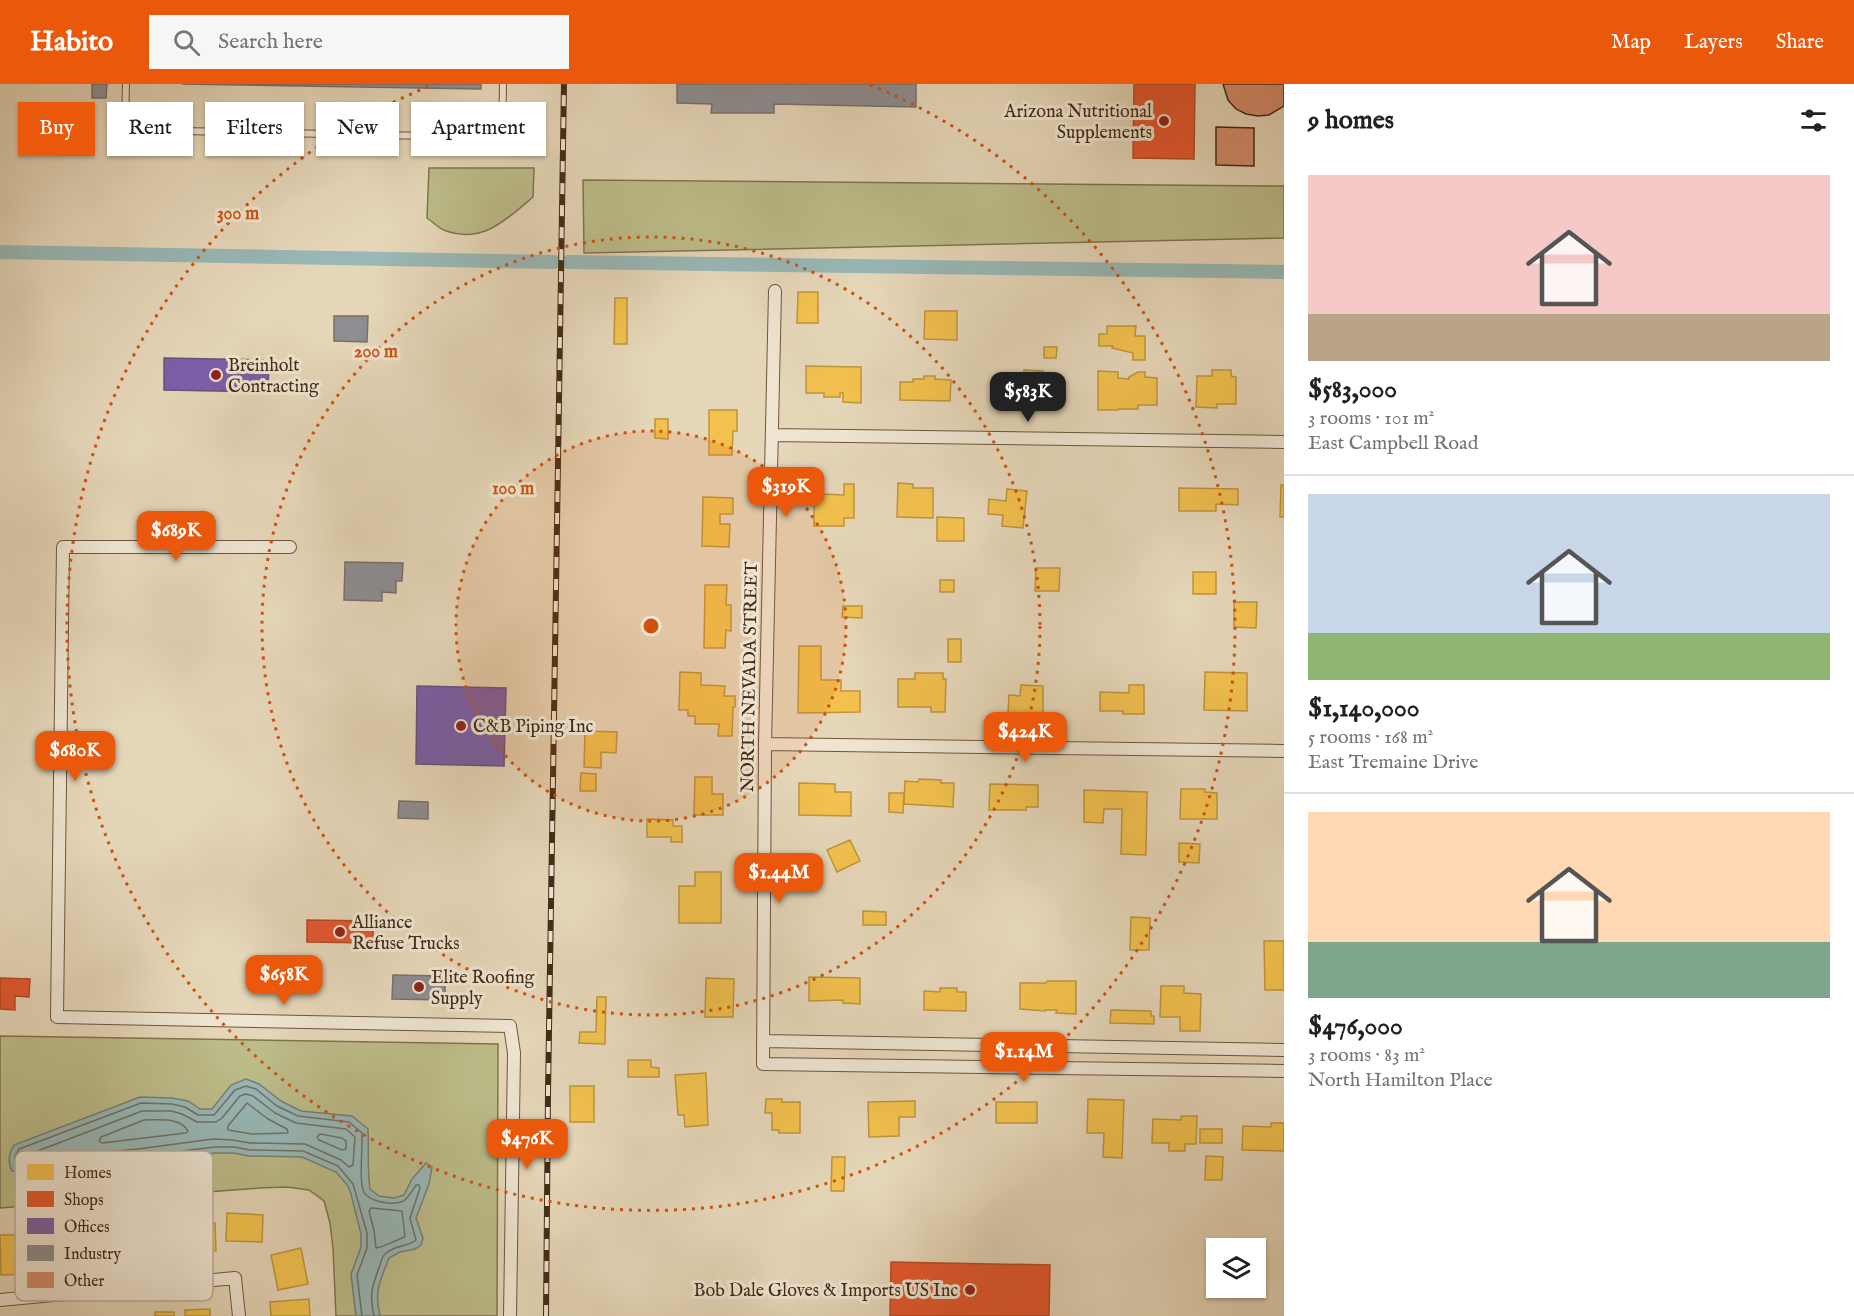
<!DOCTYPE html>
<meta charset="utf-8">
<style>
:root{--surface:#fff;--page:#f6f6f6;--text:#202124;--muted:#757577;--line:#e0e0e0;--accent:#ea580c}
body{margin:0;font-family:"IM FELL English",serif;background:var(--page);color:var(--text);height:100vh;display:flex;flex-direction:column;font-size:22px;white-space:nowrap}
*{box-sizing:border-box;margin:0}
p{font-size:20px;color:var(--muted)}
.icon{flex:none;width:33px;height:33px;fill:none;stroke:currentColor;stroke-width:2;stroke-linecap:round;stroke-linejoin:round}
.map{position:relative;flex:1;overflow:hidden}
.sheet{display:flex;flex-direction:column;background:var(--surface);width:570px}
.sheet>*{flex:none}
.banner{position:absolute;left:18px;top:18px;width:570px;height:54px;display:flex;gap:12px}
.controls{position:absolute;left:1206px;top:1154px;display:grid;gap:12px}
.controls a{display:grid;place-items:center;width:60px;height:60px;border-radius:0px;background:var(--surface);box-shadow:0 2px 4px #0004;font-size:30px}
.price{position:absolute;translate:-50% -51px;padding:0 14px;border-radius:12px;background:var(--accent);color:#fff;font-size:20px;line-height:39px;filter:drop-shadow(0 2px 3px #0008)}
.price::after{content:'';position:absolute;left:50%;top:36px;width:18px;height:14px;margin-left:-9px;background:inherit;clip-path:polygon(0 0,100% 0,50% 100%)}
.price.selected{background:#222;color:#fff}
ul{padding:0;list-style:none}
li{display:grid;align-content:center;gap:12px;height:318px;padding:0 24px}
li+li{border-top:2px solid var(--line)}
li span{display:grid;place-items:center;height:186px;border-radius:0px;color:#555}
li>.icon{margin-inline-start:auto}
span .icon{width:108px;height:108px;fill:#fffc;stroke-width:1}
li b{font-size:26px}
h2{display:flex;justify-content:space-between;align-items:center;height:72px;padding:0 24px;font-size:26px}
.tag{padding:0 21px;border-radius:0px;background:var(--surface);box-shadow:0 2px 4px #0004;font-size:21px;line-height:54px}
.tag.selected{background:var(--accent);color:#fff}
header{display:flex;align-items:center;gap:36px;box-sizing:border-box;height:84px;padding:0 30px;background:var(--accent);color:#fff}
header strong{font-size:28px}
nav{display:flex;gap:33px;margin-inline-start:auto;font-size:21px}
.search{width:420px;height:54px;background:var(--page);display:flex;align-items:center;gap:15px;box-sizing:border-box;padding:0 21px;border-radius:0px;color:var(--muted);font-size:22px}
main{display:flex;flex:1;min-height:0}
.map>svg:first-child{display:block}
.green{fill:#bcbc89;stroke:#80744f;stroke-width:1.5}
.water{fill:#98b7b6;stroke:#767f76;stroke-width:1.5}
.homes{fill:#f2c14e;stroke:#be943d;stroke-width:1.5}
.shops{fill:#e4572e;stroke:#b44a26;stroke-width:1.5}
.offices{fill:#7b5ea7;stroke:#6a4f7b;stroke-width:1.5}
.industry{fill:#8d8d92;stroke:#77706c;stroke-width:1.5}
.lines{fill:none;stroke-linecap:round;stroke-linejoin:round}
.shore{stroke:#6e7166;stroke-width:1.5}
.canal{stroke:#98b7b6;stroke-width:14}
.building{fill:#d58d6b;stroke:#442b15;stroke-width:1.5}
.service-casing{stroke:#6c563e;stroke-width:8}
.minor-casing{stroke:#6c563e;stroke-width:14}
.service{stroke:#eee4d1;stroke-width:6}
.minor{stroke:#eee4d1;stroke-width:12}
.rail-casing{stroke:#442b15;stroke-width:6}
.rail{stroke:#eee4d1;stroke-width:4;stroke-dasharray:11;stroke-linecap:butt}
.ring{fill:none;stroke:#cf520d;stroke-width:3;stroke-dasharray:3 6}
.poi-dot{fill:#8f2418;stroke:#eee4d1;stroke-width:2}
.labels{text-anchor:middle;stroke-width:6;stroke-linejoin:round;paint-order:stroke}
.poi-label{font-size:18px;fill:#442b15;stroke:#eee4d1;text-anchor:start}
.street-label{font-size:18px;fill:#442b15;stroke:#eee4d1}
.key{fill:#eee4d1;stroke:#bbac99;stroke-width:1.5}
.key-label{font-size:16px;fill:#442b15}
.centre{fill:#cf520d;stroke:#eee4d1;stroke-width:3}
.ring-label{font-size:18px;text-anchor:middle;font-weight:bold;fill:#cf520d;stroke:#eee4d1;stroke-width:6;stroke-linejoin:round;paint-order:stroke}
</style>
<header>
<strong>Habito</strong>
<div class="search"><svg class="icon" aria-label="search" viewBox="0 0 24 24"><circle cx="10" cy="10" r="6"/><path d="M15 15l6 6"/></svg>Search here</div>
<nav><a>Map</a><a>Layers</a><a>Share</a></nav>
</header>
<main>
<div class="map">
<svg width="1284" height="1232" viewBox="0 0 1284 1232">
<rect width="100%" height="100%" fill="#e5d6b8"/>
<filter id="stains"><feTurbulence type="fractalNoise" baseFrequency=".00333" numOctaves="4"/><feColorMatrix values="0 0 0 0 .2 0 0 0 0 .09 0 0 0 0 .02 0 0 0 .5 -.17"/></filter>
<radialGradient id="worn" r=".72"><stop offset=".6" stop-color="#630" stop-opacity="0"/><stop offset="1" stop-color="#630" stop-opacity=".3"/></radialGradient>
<!-- green -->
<path class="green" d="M 429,84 L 534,84 L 533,113 C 507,135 483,160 446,147 C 439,145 433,138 427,134 Z
M 583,96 L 1284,102 L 1284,154 L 584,169 Z
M 0,952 L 498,960 L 497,1232 L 336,1232 L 333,1164 L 330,1139 L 324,1117 L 309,1106 L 287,1103 L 259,1104 L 0,1124 Z"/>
<!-- water -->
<path class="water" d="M 246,995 L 259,1000 L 281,1017 L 301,1027 L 352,1032 L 368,1045 C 369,1065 367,1085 370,1105 L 379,1112 L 394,1114 L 404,1111 L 412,1095 L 426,1079 L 432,1083 L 429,1100 L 416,1134 L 423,1154 L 421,1161 L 415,1165 L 400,1168 L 389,1174 C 380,1198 374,1206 380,1232 L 356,1232 L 351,1190 L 361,1163 L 361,1150 L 351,1110 L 348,1102 L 336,1088 L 302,1073 L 249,1072 L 233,1069 L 215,1069 L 140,1078 L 22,1089 L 12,1087 C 7,1077 9,1070 14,1061 L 140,1013 L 172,1014 L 188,1017 L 200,1025 L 212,1025 L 231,1001 Z"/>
<!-- homes -->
<path class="homes" d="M 798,208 L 818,208 L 818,239 L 797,239 Z
M 615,214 L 627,214 L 627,260 L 614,260 Z
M 925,227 L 957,227 L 957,256 L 924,255 Z
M 1107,242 L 1136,242 L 1135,252 L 1145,252 L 1145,276 L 1133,276 L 1133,269 L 1112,264 L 1113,262 L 1099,262 L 1099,250 L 1107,250 Z
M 1044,263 L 1057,263 L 1056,274 L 1044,274 Z
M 806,282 L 861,283 L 861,319 L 843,318 L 843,309 L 840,309 L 840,313 L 824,313 L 824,309 L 806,309 Z
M 1024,286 L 1043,287 L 1042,321 L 1028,321 L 1028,315 L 1008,314 L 1009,293 L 1024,294 Z
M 1212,286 L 1231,286 L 1231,292 L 1236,293 L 1236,320 L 1217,320 L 1217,324 L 1196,323 L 1197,292 L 1212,292 Z
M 1098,287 L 1118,288 L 1118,294 L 1129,295 L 1129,293 L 1138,288 L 1145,288 L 1145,293 L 1157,294 L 1157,321 L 1138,321 L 1138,325 L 1118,325 L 1118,326 L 1098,326 Z
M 924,292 L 935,292 L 935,295 L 951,296 L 950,317 L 900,316 L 900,298 L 913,298 L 913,295 L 924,295 Z
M 709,326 L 737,326 L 737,347 L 733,347 L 732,371 L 709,371 Z
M 655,335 L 668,335 L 668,355 L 655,354 Z
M 802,393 L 823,393 L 823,410 L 844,411 L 844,400 L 854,400 L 854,434 L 844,434 L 844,442 L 814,442 L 814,410 L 802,410 Z
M 898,399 L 913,400 L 913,404 L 933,404 L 933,434 L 897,433 Z
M 1281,401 L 1284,401 L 1284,433 L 1280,433 Z
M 1179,404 L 1238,405 L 1238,421 L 1216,420 L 1216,427 L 1179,427 Z
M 1007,405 L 1027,407 L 1023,444 L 1002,442 L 1003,431 L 988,430 L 989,415 L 1006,417 Z
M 703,413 L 733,414 L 733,430 L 720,430 L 720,440 L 730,440 L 729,463 L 702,462 Z
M 937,433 L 964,434 L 964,457 L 937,457 Z
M 1036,484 L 1060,484 L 1059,507 L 1035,507 Z
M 1193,488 L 1216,488 L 1216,510 L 1193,510 Z
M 940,496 L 954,496 L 954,508 L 940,508 Z
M 705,501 L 727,501 L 726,521 L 731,521 L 731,547 L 726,546 L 725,564 L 704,564 Z
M 1234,518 L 1257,518 L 1256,544 L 1234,543 Z
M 843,522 L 862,522 L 862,534 L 842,533 Z
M 948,555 L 961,555 L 961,578 L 948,578 Z
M 799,562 L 821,562 L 821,596 L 841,596 L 841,607 L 860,607 L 860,628 L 798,629 Z
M 680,588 L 701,589 L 701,601 L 725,602 L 724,612 L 735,612 L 735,623 L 733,623 L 732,652 L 718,652 L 719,640 L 695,640 L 695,632 L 688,632 L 688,626 L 679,626 Z
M 1205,588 L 1247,589 L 1247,627 L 1204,626 Z
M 915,589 L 943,589 L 943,595 L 946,595 L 945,628 L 931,628 L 931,623 L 898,623 L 898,595 L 915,595 Z
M 1021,601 L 1043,602 L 1043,630 L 1008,630 L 1009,611 L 1020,612 Z
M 1129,601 L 1144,601 L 1144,630 L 1123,630 L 1123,627 L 1100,627 L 1100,608 L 1129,609 Z
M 585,647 L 617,648 L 616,669 L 601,668 L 601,684 L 584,683 Z
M 581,689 L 596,690 L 596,707 L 580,707 Z
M 695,693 L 712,693 L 712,710 L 723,710 L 723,731 L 694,731 Z
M 919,695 L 941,696 L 941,699 L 954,699 L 953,723 L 904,720 L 905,697 L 918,698 Z
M 799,699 L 835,700 L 835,708 L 851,708 L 851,732 L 799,731 Z
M 990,700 L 1038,701 L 1038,723 L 1026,723 L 1026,726 L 989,726 Z
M 1181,705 L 1205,705 L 1205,708 L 1217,709 L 1217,735 L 1180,735 Z
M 1084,706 L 1147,708 L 1146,771 L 1121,770 L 1122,725 L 1104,725 L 1103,739 L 1084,738 Z
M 889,709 L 904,709 L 903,729 L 889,728 Z
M 647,735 L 673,736 L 673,742 L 682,742 L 682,758 L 671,758 L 671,753 L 647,753 Z
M 850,756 L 860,777 L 837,788 L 827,766 Z
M 1179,759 L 1200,760 L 1199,779 L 1179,778 Z
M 695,788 L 721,788 L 721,839 L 679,839 L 679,802 L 695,802 Z
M 863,827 L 886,828 L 886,841 L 863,841 Z
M 1131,833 L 1150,834 L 1149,866 L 1130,866 Z
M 1264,857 L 1284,857 L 1284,906 L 1265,906 Z
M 809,893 L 860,894 L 860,920 L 843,919 L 843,916 L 809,917 Z
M 706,894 L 734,895 L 733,933 L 705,933 Z
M 1047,897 L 1076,897 L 1076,930 L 1056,929 L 1057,926 L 1045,926 L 1045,927 L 1020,925 L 1020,899 L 1046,899 Z
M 1161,902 L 1184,902 L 1184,909 L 1201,910 L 1200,947 L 1180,947 L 1180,933 L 1160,933 Z
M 940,904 L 957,904 L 957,908 L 966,908 L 966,927 L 924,926 L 924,907 L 940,908 Z
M 597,913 L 606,913 L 605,960 L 579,959 L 580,948 L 596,948 Z
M 1111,926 L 1151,927 L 1151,932 L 1154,932 L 1154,940 L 1110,939 Z
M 628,976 L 651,976 L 651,983 L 659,984 L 659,993 L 628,993 Z
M 706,989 L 708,1041 L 685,1043 L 684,1031 L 678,1031 L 675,991 Z
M 570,1002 L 594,1002 L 594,1038 L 570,1038 Z
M 766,1015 L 782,1015 L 782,1018 L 800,1018 L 800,1049 L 779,1049 L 779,1046 L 772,1046 L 772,1029 L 765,1029 Z
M 1088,1015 L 1124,1016 L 1122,1074 L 1103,1073 L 1104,1049 L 1087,1049 Z
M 915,1017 L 915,1033 L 899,1033 L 899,1052 L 869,1053 L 868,1018 Z
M 996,1018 L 1037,1018 L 1037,1039 L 996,1039 Z
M 1181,1032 L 1197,1032 L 1196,1060 L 1185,1060 L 1185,1067 L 1169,1067 L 1169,1059 L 1152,1059 L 1153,1035 L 1181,1036 Z
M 1271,1039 L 1284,1039 L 1284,1067 L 1242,1066 L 1243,1042 L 1271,1043 Z
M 1200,1045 L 1222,1045 L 1222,1059 L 1200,1059 Z
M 1206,1072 L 1223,1073 L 1222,1096 L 1205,1096 Z
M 832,1073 L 845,1073 L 844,1107 L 831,1107 Z
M 227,1129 L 263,1131 L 262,1158 L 226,1157 Z
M 215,1139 L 216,1167 L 198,1166 L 198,1176 L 180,1176 L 180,1140 Z
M 0,1151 L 19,1151 L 19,1156 L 37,1155 L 38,1190 L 1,1191 Z
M 301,1164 L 308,1200 L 278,1206 L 271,1171 Z
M 309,1215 L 310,1232 L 271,1232 L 270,1218 Z
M 210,1225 L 210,1232 L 185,1232 L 185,1226 Z
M 155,1228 L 174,1228 L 174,1232 L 155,1232 Z"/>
<!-- shops -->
<path class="shops" d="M 1134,0 L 1195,0 L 1194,75 L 1133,74 Z
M 307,836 L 373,837 L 373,859 L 307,858 Z
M 0,894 L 30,895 L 29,913 L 15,912 L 15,926 L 0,925 Z
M 891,1178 L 1050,1181 L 1049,1232 L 890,1232 Z"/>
<!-- offices -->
<path class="offices" d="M 164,274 L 269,276 L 268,308 L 164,306 Z
M 417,602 L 506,604 L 504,682 L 416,680 Z"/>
<!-- industry -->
<path class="industry" d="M 92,0 L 107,0 L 106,14 L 92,14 Z
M 182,0 L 481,0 L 481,5 Z
M 677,0 L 916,0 L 916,23 L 774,20 L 774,29 L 711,29 L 712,20 L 677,19 Z
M 334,232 L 368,232 L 367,258 L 334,257 Z
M 345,478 L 403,479 L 402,497 L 396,497 L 396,509 L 382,508 L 382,517 L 344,516 Z
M 399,717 L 428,718 L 428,735 L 398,734 Z
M 393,891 L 445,892 L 445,916 L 392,915 Z"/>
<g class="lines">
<!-- shore -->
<path class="shore" d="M 246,1010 L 253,1012 L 275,1029 L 296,1039 L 346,1045 L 355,1053 L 353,1081 L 349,1083 L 341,1076 L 305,1060 L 250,1059 L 233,1056 L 213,1055 L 138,1065 L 36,1074 L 33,1072 L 35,1068 L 142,1027 L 171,1027 L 182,1030 L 197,1038 L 216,1038 L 222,1034 L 240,1012 Z
M 247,1019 L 268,1035 L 287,1045 L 288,1049 L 252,1050 L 228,1046 L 228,1042 Z
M 144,1036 C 159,1036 180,1033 188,1047 L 186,1049 L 102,1059 L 99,1057 L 101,1053 Z
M 320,1050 L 342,1054 L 346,1057 L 346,1065 L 342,1066 L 319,1056 L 317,1053 Z
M 371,1124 L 402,1127 L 405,1153 C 398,1155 382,1164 376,1164 L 374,1147 L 369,1127 Z
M 362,1232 L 357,1191 L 367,1164 L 367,1149 L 353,1100 L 338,1082 L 303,1067 L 250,1066 L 234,1063 L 215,1063 L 139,1072 L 22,1083 L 16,1080 L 15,1072 L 19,1065 L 141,1019 L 172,1020 L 185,1023 L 198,1031 L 214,1031 L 235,1006 L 246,1002 L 256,1005 L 277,1022 L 298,1032 L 349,1038 L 362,1049 C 363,1062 358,1101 365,1110 C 371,1116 379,1118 387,1119 C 405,1121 407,1115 416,1101 L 419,1101 L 420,1104 L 410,1134 L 416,1156 C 408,1163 395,1161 386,1169 C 382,1172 381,1177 380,1181 C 372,1203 369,1209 374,1232"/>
<!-- canal -->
<path class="canal" d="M 0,168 L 554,178
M 568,178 L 1284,188"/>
</g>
<!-- building -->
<path class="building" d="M 1223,0 L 1284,0 L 1284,22 L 1269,31 L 1258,32 L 1246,30 L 1236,25 L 1228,16 Z
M 1216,43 L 1254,44 L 1254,82 L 1216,81 Z"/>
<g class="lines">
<!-- service casing -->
<g class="service-casing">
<path id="service" d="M 126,0 L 125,37 L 127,42 L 132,46 L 481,53 C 507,46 502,22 503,0"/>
</g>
<!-- minor casing -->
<g class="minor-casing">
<path id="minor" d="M 775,207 L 765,660 L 763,980 L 1284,987
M 772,351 L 1284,358
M 290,463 L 63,463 L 57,933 L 510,942 L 514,969 L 510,1232
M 765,660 L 1284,667
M 764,957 L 1284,966
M 0,1216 L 235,1194 L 239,1232"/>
</g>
<!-- service -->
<use href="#service" class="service"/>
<!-- minor -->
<use href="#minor" class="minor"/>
<!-- rail casing -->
<g class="rail-casing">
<path id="rail" d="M 546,1232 L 548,1009 L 564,0"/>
</g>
<!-- rail -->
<use href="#rail" class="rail"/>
</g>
<!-- distance rings -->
<circle cx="651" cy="542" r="195" fill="#cf520d" fill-opacity=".12"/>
<g class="ring">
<circle cx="651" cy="542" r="195"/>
<circle cx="651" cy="542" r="389"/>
<path d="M870 1A584 584 0 1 1 432 1"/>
</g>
<!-- markers -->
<g class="poi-dot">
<circle cx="1164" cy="37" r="6"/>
<circle cx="216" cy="291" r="6"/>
<circle cx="461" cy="642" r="6"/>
<circle cx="340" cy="848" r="6"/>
<circle cx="419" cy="903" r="6"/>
<circle cx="970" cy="1206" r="6"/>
</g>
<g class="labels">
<!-- poi labels -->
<g class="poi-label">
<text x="1152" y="33" text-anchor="end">Arizona Nutritional<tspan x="1152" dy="21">Supplements</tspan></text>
<text x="228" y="287">Breinholt<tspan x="228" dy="21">Contracting</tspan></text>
<text x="473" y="648">C&amp;B Piping Inc</text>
<text x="352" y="844">Alliance<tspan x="352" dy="21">Refuse Trucks</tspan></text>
<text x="431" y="899">Elite Roofing<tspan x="431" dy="21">Supply</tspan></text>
<text x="958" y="1212" text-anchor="end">Bob Dale Gloves &amp; Imports US Inc</text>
</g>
<!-- street labels -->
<g class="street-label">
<text transform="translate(749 593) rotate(-89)" y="6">NORTH NEVADA STREET</text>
</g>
</g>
<!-- legend -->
<rect x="15" y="1067" width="198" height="150" rx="9" class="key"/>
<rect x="27" y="1080" width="27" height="16" fill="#f2c14e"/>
<rect x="27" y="1107" width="27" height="16" fill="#e4572e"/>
<rect x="27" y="1134" width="27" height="16" fill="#7b5ea7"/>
<rect x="27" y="1161" width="27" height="16" fill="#8d8d92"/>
<rect x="27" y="1188" width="27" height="16" fill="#d58d6b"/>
<g class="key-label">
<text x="64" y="1094">Homes</text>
<text x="64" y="1121">Shops</text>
<text x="64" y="1148">Offices</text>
<text x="64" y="1175">Industry</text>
<text x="64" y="1202">Other</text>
</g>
<circle cx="651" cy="542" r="9" class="centre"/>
<g class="ring-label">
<text x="238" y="135">300 m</text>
<text x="376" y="273">200 m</text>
<text x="513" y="410">100 m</text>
</g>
<rect width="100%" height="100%" filter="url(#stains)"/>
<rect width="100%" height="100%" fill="url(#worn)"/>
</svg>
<div class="controls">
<a><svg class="icon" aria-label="layers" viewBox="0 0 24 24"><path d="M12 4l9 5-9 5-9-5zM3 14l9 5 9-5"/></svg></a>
</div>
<b class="price selected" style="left:1028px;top:339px">$583K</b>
<b class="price" style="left:786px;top:434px">$319K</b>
<b class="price" style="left:176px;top:478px">$689K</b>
<b class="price" style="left:1025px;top:679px">$424K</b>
<b class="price" style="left:75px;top:698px">$680K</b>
<b class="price" style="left:779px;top:820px">$1.44M</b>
<b class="price" style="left:284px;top:922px">$658K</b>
<b class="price" style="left:1024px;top:999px">$1.14M</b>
<b class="price" style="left:527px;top:1086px">$476K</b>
<div class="banner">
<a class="tag selected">Buy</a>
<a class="tag">Rent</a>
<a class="tag">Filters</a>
<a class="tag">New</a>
<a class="tag">Apartment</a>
</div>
</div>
<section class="sheet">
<h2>9 homes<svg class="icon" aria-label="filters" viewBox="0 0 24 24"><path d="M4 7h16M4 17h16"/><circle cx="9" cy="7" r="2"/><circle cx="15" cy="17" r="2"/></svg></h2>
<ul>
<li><span style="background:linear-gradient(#f6c9c9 75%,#b9a48a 0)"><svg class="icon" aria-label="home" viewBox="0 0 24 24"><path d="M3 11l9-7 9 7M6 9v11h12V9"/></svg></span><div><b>$583,000</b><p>3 rooms · 101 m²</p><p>East Campbell Road</p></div></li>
<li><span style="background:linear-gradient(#c9d6e8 75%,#8fb573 0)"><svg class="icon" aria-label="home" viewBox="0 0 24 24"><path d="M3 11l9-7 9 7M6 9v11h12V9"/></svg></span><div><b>$1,140,000</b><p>5 rooms · 168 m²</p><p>East Tremaine Drive</p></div></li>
<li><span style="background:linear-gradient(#ffd9b3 70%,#7fa58c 0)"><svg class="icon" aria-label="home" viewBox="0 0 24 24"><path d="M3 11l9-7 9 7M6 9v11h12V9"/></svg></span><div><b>$476,000</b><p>3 rooms · 83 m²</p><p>North Hamilton Place</p></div></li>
</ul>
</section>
</main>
